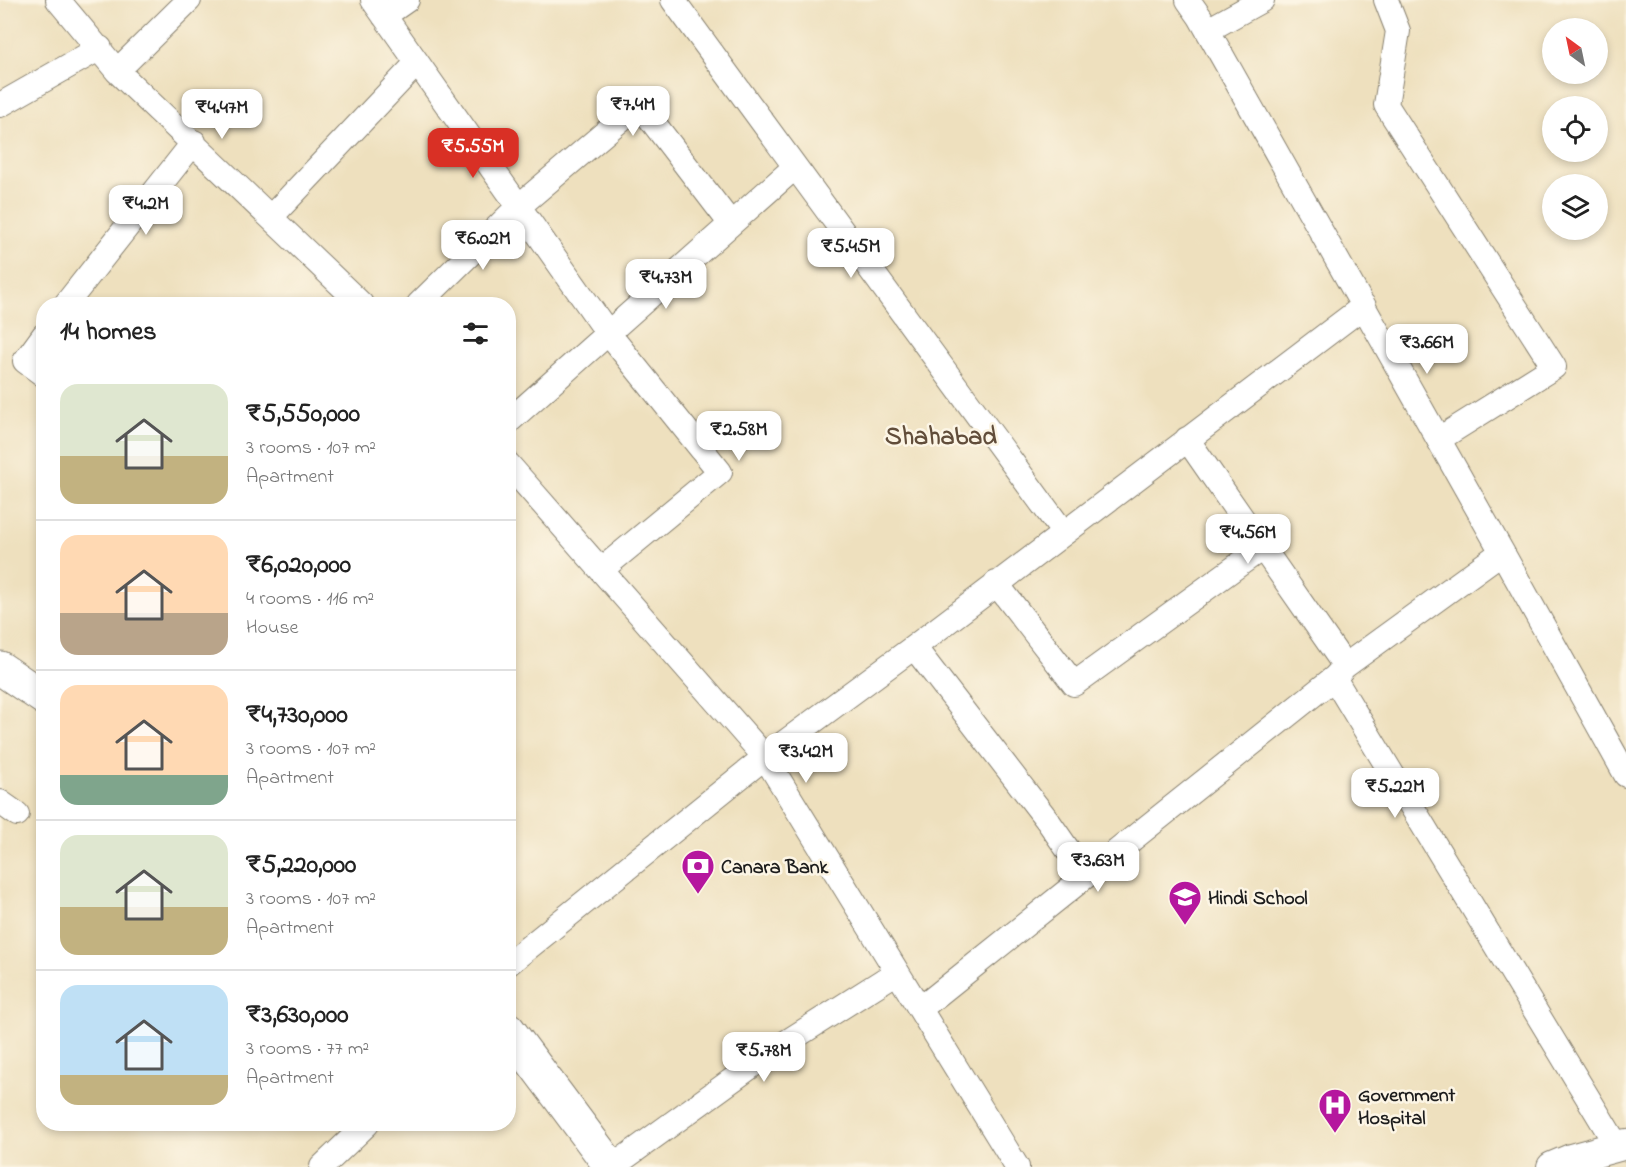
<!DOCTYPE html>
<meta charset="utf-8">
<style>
:root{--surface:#fff;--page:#f6f6f6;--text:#222;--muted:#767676;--line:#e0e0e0;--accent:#d93025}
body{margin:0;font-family:"Indie Flower",sans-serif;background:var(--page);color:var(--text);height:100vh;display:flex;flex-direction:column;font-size:22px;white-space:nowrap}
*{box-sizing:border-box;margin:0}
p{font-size:20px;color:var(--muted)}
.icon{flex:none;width:33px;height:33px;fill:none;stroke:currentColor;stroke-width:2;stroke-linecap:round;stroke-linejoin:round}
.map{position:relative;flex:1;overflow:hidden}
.panel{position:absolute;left:36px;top:297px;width:480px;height:834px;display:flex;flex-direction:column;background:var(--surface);border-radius:24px;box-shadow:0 3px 9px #0003}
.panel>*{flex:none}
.needle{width:39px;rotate:327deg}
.fabs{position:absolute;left:1542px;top:18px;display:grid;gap:12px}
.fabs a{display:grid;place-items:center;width:66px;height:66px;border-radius:50%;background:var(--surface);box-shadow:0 3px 9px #0003;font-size:30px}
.price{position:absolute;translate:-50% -51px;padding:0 14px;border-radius:12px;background:#fff;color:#222;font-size:20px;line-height:39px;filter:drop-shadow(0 2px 3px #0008)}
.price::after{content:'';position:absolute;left:50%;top:36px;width:18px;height:14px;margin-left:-9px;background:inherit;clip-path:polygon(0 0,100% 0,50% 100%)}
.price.on{background:var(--accent);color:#fff}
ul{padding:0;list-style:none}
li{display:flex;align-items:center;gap:18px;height:150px;padding:0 24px}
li+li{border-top:2px solid var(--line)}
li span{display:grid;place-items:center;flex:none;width:168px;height:120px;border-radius:18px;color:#555}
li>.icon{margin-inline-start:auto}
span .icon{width:72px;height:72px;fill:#fffc;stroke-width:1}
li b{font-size:26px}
h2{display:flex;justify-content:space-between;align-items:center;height:72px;padding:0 24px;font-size:26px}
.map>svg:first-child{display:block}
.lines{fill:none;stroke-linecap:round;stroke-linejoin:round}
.minor-casing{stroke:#857e6d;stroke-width:26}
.tertiary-casing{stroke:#857e6d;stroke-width:32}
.secondary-casing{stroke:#857e6d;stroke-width:35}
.minor{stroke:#fff;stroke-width:24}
.tertiary{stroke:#fff;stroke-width:30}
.secondary{stroke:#fff;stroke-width:33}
.labels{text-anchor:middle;stroke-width:5;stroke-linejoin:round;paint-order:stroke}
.poi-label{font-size:20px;font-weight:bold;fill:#1c1c1c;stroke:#fcf5e5;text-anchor:start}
.district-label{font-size:26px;font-weight:bold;fill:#614d3a;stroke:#fcf5e5}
</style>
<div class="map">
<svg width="1626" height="1167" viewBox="0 0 1626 1167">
<rect width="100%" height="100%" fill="#fcf5e5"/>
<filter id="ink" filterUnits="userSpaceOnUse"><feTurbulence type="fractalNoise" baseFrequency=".0167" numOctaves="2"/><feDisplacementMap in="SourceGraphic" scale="12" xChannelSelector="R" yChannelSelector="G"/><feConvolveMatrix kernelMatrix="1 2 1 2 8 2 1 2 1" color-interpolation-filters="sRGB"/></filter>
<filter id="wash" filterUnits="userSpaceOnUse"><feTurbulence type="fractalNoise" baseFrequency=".008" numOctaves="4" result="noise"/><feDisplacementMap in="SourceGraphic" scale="24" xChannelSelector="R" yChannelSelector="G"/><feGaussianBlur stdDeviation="1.35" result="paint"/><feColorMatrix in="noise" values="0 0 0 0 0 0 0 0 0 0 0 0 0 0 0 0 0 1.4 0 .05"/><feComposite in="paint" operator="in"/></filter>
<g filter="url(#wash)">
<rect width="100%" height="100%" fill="#eee0be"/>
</g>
<g filter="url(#ink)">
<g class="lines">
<!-- minor casing -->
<g class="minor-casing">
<path id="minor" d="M 58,0 L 117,71 L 361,304
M 373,0 L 608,333 L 720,472 L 601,570
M 673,0 L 1063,532
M 1188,0 L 1200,17 L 1502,552 L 1626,775
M 1386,0 L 1398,31 L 1386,105 L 1554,367 L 1439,439
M 384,16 L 407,0
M 1208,30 L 1262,0
M 117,71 L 189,0
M 0,105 L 100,48
M 271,217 L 417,63
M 66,304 L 194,142
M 419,304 L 518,207 L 639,104 L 731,224
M 44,335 L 25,361 L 44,375
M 508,422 L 795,167
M 1187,439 L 1345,666
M 508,464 L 765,757 L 1017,1167
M 1502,552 L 1345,666 L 1334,678 L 1617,1146
M 996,583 L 1074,684 L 1262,548
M 914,647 L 1048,821 L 1086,876 L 1334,678
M 0,802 L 17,814
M 508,964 L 765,757 L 914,647 L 1364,306
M 920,1009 L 1086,876
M 322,1167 L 367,1124
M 612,1167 L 771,1052 L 897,972"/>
</g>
<!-- tertiary casing -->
<g class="tertiary-casing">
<path id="tertiary" d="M 1552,1167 L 1571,1159 L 1626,1144"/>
</g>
<!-- secondary casing -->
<g class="secondary-casing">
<path id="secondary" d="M 0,668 L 44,698
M 508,1029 L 611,1167"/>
</g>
<!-- minor -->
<use href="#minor" class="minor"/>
<!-- tertiary -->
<use href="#tertiary" class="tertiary"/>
<!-- secondary -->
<use href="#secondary" class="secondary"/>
</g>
</g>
<!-- icons -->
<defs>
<g id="bank-pin" transform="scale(1.725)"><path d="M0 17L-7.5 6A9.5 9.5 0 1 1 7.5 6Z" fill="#b5179e" stroke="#fcf5e5"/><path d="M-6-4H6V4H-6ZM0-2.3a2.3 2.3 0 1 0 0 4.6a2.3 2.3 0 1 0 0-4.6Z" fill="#fff"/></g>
<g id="school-pin" transform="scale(1.725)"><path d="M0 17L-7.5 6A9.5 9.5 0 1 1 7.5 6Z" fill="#b5179e" stroke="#fcf5e5"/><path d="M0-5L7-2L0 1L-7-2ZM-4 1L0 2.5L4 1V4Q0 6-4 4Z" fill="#fff"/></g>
<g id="hospital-pin" transform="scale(1.725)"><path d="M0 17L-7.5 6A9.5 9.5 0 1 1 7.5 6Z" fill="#b5179e" stroke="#fcf5e5"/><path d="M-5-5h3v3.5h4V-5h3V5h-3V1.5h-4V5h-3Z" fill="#fff"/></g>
</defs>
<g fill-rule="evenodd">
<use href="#bank-pin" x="698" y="866"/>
<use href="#school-pin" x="1185" y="897"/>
<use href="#hospital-pin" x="1335" y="1105"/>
</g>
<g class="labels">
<!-- poi labels -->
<g class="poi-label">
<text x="721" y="873">Canara Bank</text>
<text x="1208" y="904">Hindi School</text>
<text x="1358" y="1101">Government<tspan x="1358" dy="23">Hospital</tspan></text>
</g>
<!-- district labels -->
<g class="district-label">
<text x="941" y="444">Shahabad</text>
</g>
</g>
</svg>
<div class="fabs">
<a><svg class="needle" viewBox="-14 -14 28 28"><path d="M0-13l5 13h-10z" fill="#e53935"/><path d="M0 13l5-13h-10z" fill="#767676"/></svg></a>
<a><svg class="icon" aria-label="locate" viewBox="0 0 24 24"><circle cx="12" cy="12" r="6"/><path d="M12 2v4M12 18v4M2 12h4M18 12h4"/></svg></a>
<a><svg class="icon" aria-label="layers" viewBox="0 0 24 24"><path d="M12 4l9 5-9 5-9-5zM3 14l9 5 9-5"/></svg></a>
</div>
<b class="price" style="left:633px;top:137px">₹7.4M</b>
<b class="price" style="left:222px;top:140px">₹4.47M</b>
<b class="price on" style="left:473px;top:179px">₹5.55M</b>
<b class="price" style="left:146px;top:236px">₹4.2M</b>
<b class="price" style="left:483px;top:271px">₹6.02M</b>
<b class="price" style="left:851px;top:279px">₹5.45M</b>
<b class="price" style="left:666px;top:310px">₹4.73M</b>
<b class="price" style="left:1427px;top:375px">₹3.66M</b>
<b class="price" style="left:739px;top:462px">₹2.58M</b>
<b class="price" style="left:1248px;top:565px">₹4.56M</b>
<b class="price" style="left:806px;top:784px">₹3.42M</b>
<b class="price" style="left:1395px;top:819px">₹5.22M</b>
<b class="price" style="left:1098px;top:893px">₹3.63M</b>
<b class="price" style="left:764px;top:1083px">₹5.78M</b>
<section class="panel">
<h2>14 homes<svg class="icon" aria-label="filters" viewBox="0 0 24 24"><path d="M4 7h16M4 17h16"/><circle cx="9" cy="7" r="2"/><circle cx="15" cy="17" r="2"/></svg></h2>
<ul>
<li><span style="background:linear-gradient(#dfe7d0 60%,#c2b280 0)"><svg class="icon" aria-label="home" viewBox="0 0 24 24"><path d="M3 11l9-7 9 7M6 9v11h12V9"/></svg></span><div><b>₹5,550,000</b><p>3 rooms · 107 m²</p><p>Apartment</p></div></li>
<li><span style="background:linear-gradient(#ffd9b3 65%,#b9a48a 0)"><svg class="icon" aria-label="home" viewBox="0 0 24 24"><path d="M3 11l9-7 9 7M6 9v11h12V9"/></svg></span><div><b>₹6,020,000</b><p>4 rooms · 116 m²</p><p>House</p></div></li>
<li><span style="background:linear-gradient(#ffd9b3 75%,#7fa58c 0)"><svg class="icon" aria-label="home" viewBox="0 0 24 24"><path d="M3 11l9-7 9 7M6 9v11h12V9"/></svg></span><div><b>₹4,730,000</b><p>3 rooms · 107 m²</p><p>Apartment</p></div></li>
<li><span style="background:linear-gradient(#dfe7d0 60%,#c2b280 0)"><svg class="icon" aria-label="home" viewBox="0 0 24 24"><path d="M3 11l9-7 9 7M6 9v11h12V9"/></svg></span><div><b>₹5,220,000</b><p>3 rooms · 107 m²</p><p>Apartment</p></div></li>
<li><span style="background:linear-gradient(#bfe0f5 75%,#c2b280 0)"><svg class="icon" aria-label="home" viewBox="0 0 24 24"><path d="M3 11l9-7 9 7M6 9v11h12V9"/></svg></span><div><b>₹3,630,000</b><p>3 rooms · 77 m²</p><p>Apartment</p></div></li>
</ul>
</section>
</div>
